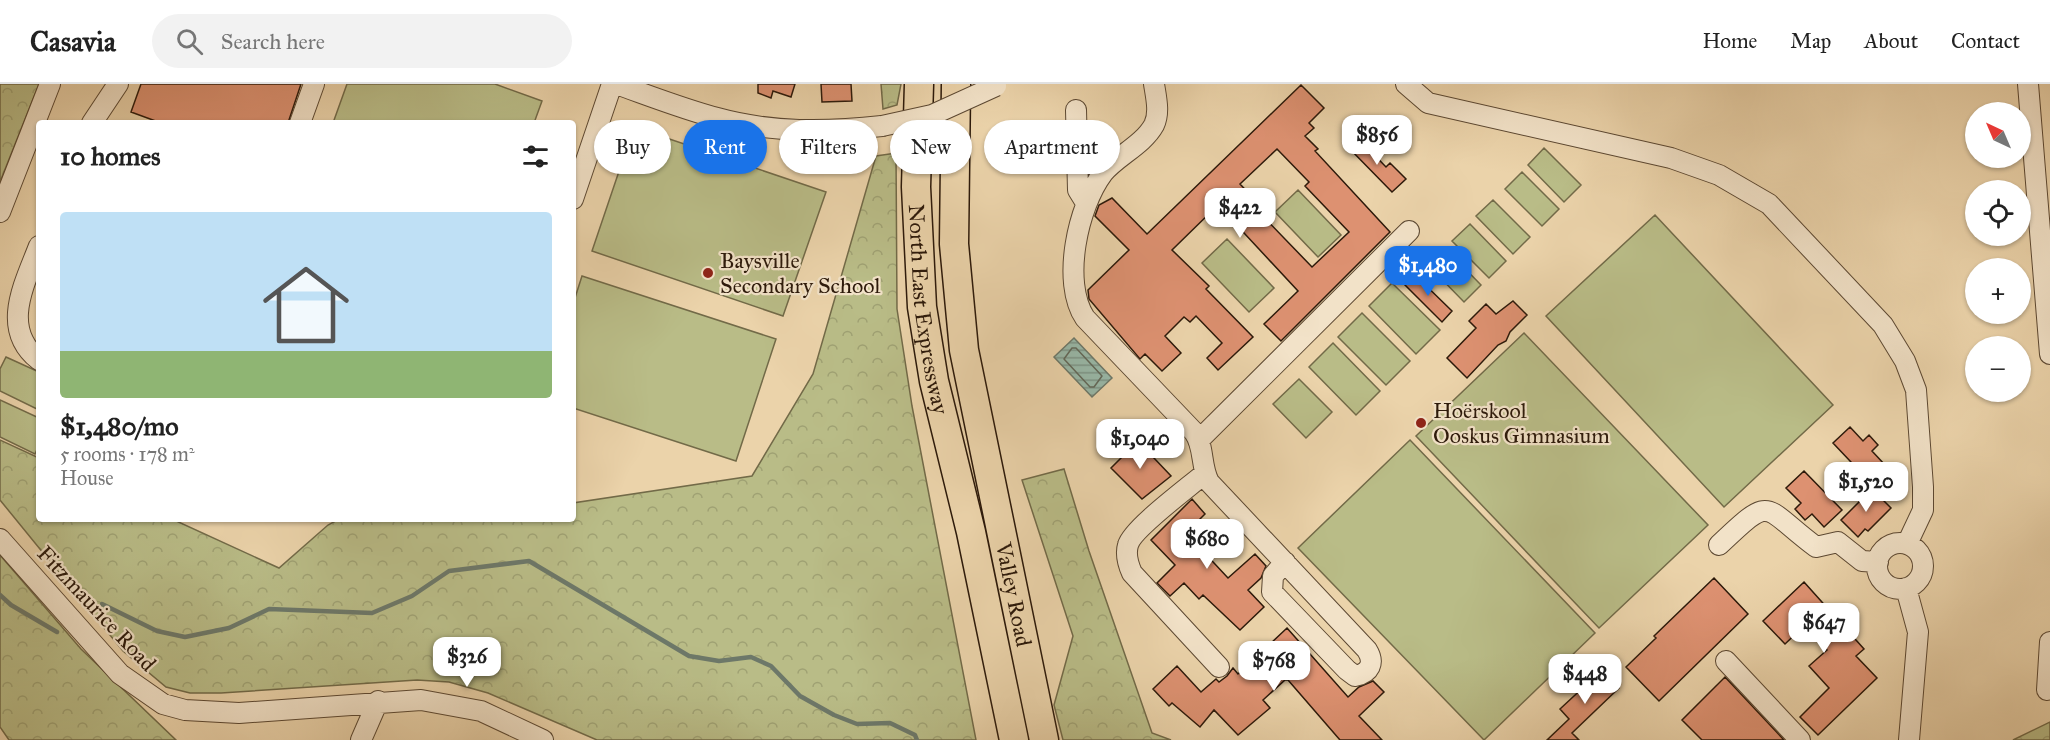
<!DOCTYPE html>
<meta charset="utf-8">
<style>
:root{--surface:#fff;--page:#f2f2f2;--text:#222;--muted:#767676;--line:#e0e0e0;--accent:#1a73e8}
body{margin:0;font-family:"IM FELL Great Primer",serif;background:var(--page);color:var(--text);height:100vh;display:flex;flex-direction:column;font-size:22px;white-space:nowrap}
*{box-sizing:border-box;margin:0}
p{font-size:20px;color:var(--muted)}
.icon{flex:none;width:33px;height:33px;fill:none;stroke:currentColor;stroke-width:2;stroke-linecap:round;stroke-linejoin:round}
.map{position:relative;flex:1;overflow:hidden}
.panel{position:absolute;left:36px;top:36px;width:540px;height:402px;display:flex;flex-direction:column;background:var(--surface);border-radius:6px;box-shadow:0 2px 4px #0004}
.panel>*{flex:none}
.top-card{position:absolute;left:594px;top:36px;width:570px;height:54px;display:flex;gap:12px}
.needle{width:39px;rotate:316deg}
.buttons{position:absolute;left:1965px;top:18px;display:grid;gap:12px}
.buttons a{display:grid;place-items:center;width:66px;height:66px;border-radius:50%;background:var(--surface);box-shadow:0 2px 4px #0004;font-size:30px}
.price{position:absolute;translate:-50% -51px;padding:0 14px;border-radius:12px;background:#fff;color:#222;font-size:20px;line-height:39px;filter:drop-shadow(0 2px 3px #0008)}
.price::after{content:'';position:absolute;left:50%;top:36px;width:18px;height:14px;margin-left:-9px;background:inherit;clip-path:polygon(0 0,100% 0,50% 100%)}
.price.active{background:var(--accent);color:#fff}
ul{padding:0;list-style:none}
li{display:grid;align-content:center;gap:12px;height:318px;padding:0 24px}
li+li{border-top:2px solid var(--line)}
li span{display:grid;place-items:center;height:186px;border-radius:6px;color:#555}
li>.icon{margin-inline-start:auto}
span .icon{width:108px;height:108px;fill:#fffc;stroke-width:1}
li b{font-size:26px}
h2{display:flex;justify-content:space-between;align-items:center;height:72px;padding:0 24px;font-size:26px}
.tag{padding:0 21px;border-radius:27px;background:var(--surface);box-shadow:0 2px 4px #0004;font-size:21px;line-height:54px}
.tag.active{background:var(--accent);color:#fff}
header{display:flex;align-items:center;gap:36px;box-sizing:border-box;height:84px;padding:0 30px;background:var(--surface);border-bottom:2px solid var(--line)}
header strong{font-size:28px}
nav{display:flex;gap:33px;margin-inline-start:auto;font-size:21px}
.search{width:420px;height:54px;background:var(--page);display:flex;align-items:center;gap:15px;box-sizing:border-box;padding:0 21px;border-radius:33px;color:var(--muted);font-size:22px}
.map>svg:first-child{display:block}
.green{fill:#b9bc87;stroke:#726a48;stroke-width:1.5}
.forest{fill:url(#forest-crowns);stroke:#726a48;stroke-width:1.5}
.water{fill:url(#water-rules);stroke:#6d7869;stroke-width:1.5}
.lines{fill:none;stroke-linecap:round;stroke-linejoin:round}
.shore{stroke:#626859;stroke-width:1.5}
.stream{stroke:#6d7869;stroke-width:4.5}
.building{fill:#dd9171;stroke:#2c190a;stroke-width:1.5;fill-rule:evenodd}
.minor-casing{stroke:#5c4832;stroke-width:22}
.highway-casing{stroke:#2c190a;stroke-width:31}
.minor{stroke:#f2e2c8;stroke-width:20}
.highway{stroke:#ebd3aa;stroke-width:28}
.minor-bridge-casing{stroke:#5c4832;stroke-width:22;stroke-linecap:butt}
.minor-bridge{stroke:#f2e2c8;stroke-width:20}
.poi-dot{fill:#8f2418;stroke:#f2e2c8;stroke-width:2}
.labels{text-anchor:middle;stroke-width:4.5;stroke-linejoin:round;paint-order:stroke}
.poi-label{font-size:22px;fill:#2c190a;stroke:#f2e2c8;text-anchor:start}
.street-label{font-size:22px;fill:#2c190a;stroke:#f2e2c8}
</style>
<header>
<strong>Casavia</strong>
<div class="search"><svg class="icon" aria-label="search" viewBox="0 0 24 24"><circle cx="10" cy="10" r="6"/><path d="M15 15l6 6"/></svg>Search here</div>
<nav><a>Home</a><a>Map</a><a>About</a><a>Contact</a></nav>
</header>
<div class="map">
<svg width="2050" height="656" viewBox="0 0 2050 656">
<defs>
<pattern id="forest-crowns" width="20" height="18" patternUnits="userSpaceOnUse" patternTransform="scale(1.5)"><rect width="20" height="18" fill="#b9bc87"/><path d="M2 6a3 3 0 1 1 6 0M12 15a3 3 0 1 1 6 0" fill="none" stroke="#9fa173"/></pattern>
<pattern id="water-rules" width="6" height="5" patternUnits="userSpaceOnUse" patternTransform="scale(1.5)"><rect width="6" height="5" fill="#98b8a8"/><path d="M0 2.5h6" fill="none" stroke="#7c9587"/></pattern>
</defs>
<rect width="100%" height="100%" fill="#ebd3aa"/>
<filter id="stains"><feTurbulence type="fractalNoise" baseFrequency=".00333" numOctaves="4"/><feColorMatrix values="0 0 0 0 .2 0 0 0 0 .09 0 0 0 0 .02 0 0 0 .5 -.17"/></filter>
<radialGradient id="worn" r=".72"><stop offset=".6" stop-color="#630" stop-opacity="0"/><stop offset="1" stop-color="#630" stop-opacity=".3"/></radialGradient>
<!-- green -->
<path class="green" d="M 347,0 L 495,0 L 542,17 L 534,39 L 333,39 Z
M 634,43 L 826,108 L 783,232 L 592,167 Z
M 1544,64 L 1581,101 L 1564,118 L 1528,81 Z
M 1522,88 L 1559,125 L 1542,142 L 1505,105 Z
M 1298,106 L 1341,151 L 1318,173 L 1275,128 Z
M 1493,116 L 1530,153 L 1513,170 L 1476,132 Z
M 1655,131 L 1833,321 L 1724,423 L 1546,232 Z
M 1470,140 L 1506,177 L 1489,194 L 1452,157 Z
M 1227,155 L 1274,204 L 1249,228 L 1202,179 Z
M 1444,163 L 1481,201 L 1464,218 L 1427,180 Z
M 582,192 L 776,255 L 736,377 L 573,324 L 573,220 Z
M 1392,199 L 1440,246 L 1416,270 L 1369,222 Z
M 1362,229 L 1410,277 L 1386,301 L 1338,253 Z
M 1524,249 L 1708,441 L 1599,544 L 1416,352 Z
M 1333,259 L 1380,307 L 1356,331 L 1309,283 Z
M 6,273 L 39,288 L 39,326 L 0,307 L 0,285 Z
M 1299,295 L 1332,328 L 1306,354 L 1273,320 Z
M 0,316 L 39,334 L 39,361 L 35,370 L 0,353 Z
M 1410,356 L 1595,549 L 1484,656 L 1298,464 Z"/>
<!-- forest -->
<path class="forest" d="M 0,0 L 39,0 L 0,98 Z
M 881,0 L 901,0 L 897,21 L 883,25 Z
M 896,69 L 897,225 L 912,322 L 976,656 L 597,656 L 488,609 L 449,598 L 417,596 L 221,609 L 190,609 L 166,603 L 123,567 L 0,416 L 0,356 L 39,374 L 39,435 L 172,435 L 279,484 L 328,441 L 339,435 L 573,435 L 573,419 L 752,392 L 813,290 L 876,72 Z
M 1064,385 L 1089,467 L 1152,649 L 1171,656 L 1063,656 L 1054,621 L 1073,552 L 1022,396 Z
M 0,471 L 81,565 L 176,656 L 9,656 L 0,643 Z
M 2050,638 L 2050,656 L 2013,656 Z"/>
<!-- water -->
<path class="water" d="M 1074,254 L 1112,294 L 1092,313 L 1054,273 Z"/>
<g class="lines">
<!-- shore -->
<path class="shore" d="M 1072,264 L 1076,264 L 1102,292 L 1094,303 L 1090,303 L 1064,275 Z"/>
<!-- stream -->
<path class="stream" d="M 0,511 L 11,521 L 57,548
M 102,520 L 157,547 L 185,553 L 229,544 L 269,525 L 372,529 L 412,512 L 449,487 L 529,477 L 689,572 L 719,577 L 751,573 L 771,582 L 800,612 L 834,631 L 857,640 L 890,639 L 915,651 L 917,656"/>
</g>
<!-- building -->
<path class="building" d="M 141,0 L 301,0 L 288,39 L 161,39 L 131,28 Z
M 758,0 L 795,0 L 791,13 L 773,7 L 771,14 L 758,9 Z
M 821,0 L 851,0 L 852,17 L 822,18 Z
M 1301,1 L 1324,24 L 1309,39 L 1314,44 L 1305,52 L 1318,65 L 1315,67 L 1390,148 L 1281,257 L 1264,240 L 1298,207 L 1218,121 L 1172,166 L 1209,202 L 1206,205 L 1253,253 L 1218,286 L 1207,274 L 1222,259 L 1196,232 L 1190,238 L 1184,233 L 1165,252 L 1181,269 L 1162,287 L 1145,270 L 1140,275 L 1089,215 L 1088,206 L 1129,166 L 1095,132 L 1099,121 L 1112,114 L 1147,150 ZM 1277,65 L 1309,98 L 1305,102 L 1349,148 L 1312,183 L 1255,124 L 1259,120 L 1240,100 Z
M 1357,53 L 1386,83 L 1390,79 L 1406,95 L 1392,108 L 1347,62 Z
M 1413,189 L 1452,227 L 1442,238 L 1403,199 Z
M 1513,217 L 1527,231 L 1510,248 L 1506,257 L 1498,261 L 1467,294 L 1447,274 L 1476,244 L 1469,237 L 1486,220 L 1496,230 Z
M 1850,343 L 1863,357 L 1869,351 L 1878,361 L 1872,367 L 1885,381 L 1868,396 L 1833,359 Z
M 1135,354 L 1171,392 L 1142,415 L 1111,384 L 1124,371 L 1121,368 Z
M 1804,387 L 1842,426 L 1824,443 L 1812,430 L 1805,436 L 1795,425 L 1801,419 L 1786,404 Z
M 1872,405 L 1891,424 L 1868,447 L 1865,445 L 1858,453 L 1841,436 Z
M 1192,415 L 1205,430 L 1186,449 L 1228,494 L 1255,470 L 1266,482 L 1261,494 L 1248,506 L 1264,523 L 1240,546 L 1203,511 L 1199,515 L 1184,499 L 1170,512 L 1157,499 L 1175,481 L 1151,456 Z
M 1714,494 L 1748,530 L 1659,617 L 1626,583 L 1656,554 L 1654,552 Z
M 1804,498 L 1864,565 L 1856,572 L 1877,594 L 1818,651 L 1800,633 L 1829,604 L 1809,582 L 1827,566 L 1804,542 L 1785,560 L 1763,537 Z
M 1287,544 L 1348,613 L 1359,603 L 1373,597 L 1384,608 L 1359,632 L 1382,656 L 1340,656 L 1288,596 L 1285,596 L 1263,616 L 1270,624 L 1238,651 L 1214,626 L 1200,643 L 1172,619 L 1169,622 L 1153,605 L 1177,582 L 1201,608 L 1216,595 L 1219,598 L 1227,592 L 1233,584 L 1238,590 Z
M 1602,586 L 1619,604 L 1572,649 L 1579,656 L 1547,656 L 1569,635 L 1560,625 Z
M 1725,593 L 1784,656 L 1702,656 L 1682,636 Z"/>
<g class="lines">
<!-- minor casing -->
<g class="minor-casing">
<path id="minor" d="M 616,0 C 650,12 683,25 717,34 C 771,49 827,48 882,42
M 1154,0 C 1156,13 1160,29 1154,41 C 1143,61 1117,72 1103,89 C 1078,122 1061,198 1085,234 L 1194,348 C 1205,363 1200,381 1209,398 L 1367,566 C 1375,579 1370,589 1355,592 L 1347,586 L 1272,508 L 1273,492 L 1285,478
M 1406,0 L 1428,19 L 1671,74 L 1719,91 L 1769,120 L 1883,241 L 1905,277 L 1916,306 L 1923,403 L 1923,426 L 1907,460
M 2028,0 L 2050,270
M 1076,26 L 1078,106 L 1086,119
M 92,39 L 118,0
M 300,39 L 314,0
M 573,115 L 612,0
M 0,128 L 50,0
M 39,162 C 24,201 0,245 39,276
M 1200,355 L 1409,147
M 1204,390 C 1189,403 1132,445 1128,461 C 1125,471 1128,480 1132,489 L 1219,583
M 0,455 L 120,590 L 163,620 L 185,626 L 239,629 L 421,616 L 481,627 L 543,656
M1877 482a23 23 0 1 1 46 0a23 23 0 1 1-46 0Z
M 1719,461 C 1774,409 1761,422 1816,463 L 1838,458 L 1862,477 L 1878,478
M 1906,504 L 1918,548 L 1909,656
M 1726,577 L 1800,656
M 2047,606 L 2050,558
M 361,656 L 378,617"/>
</g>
<!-- highway casing -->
<g class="highway-casing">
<g id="highway">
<path id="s1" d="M 919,0 L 916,103 L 922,223 L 934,297 L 971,448 L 1014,656"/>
<path id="s2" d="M 956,0 L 954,160 L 964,266 L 1044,656"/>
</g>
</g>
<!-- minor -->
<use href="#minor" class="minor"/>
<!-- highway -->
<use href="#highway" class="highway"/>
<!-- minor-bridge casing -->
<g class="minor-bridge-casing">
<path id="minor-bridge" d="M 882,42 L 932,31 L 996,2"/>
</g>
<!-- minor-bridge -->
<use href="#minor-bridge" class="minor-bridge"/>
</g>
<!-- markers -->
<g class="poi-dot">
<circle cx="708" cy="189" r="6"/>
<circle cx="1421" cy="339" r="6"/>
</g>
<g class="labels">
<!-- poi labels -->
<g class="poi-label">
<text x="720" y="184">Baysville<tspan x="720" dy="25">Secondary School</tspan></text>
<text x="1433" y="334">Hoërskool<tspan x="1433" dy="25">Ooskus Gimnasium</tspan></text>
</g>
<!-- street labels -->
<g class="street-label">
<text dy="8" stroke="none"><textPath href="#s1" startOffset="226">North East Expressway</textPath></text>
<text dy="8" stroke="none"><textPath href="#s2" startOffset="516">Valley Road</textPath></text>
<text transform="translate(97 524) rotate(47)" y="8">Fitzmaurice Road</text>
</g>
</g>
<rect width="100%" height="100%" filter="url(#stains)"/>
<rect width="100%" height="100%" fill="url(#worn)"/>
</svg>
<div class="buttons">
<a><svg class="needle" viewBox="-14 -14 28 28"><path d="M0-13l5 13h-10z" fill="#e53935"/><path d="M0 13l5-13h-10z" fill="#767676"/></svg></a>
<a><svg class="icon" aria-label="locate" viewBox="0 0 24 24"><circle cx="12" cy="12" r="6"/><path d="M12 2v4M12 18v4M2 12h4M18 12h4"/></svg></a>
<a>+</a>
<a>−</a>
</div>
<b class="price" style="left:1377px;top:82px">$856</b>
<b class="price" style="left:1240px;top:155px">$422</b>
<b class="price active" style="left:1428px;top:213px">$1,480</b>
<b class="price" style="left:1140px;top:386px">$1,040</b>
<b class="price" style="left:1866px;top:429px">$1,520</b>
<b class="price" style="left:1207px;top:486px">$680</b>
<b class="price" style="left:1824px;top:570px">$647</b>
<b class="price" style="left:467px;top:604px">$326</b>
<b class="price" style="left:1274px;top:608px">$768</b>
<b class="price" style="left:1585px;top:621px">$448</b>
<div class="top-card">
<a class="tag">Buy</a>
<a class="tag active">Rent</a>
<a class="tag">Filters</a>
<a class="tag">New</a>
<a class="tag">Apartment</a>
</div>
<section class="panel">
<h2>10 homes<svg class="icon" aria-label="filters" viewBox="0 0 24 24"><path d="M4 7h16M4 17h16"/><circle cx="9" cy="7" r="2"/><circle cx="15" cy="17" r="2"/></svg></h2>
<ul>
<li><span style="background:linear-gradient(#bfe0f5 75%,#8fb573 0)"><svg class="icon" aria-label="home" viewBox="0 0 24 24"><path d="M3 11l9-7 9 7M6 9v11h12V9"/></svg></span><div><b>$1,480/mo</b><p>5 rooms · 178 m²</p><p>House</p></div></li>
</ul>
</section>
</div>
